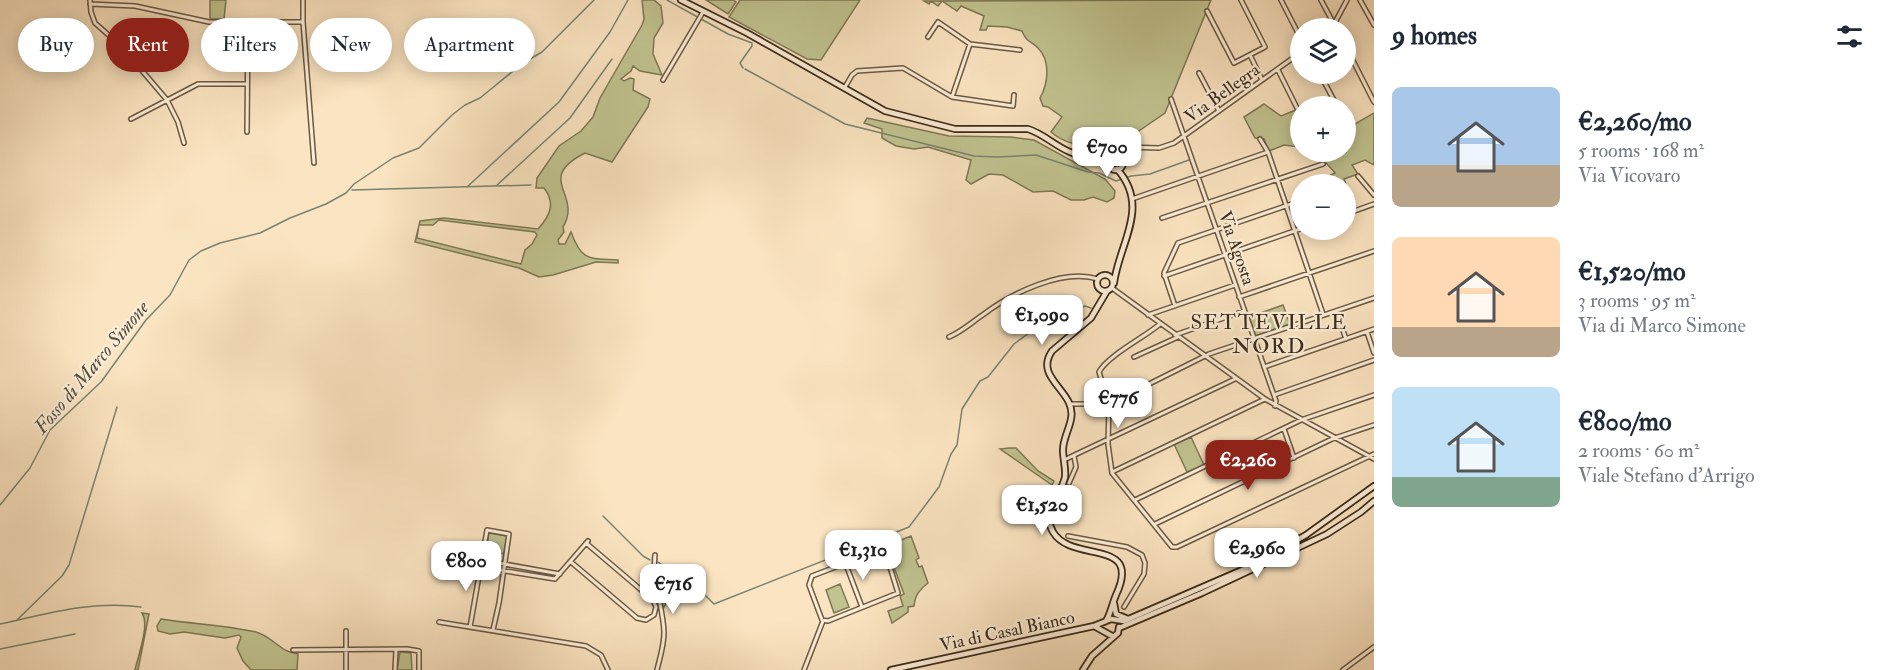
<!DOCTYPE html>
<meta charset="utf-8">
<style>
:root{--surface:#fff;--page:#f6f6f7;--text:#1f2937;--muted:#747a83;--accent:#8f2418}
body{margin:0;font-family:"IM FELL Double Pica",serif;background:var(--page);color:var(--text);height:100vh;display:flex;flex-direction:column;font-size:22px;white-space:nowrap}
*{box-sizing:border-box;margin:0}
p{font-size:20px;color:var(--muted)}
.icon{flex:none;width:33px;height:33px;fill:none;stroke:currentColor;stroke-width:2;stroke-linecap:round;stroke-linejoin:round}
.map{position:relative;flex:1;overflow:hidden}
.panel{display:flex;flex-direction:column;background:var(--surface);width:510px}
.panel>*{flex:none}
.banner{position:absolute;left:18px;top:18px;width:570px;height:54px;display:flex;gap:12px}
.buttons{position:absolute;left:1290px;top:18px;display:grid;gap:12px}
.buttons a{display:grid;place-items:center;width:66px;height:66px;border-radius:50%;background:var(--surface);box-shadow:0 3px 15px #0003;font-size:30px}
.price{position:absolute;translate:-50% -51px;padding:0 14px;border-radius:12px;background:#fff;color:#222;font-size:20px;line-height:39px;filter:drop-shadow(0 2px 3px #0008)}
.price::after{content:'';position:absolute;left:50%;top:36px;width:18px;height:14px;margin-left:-9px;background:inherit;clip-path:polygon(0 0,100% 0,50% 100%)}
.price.current{background:var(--accent);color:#fff}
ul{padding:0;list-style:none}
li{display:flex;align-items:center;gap:18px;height:150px;padding:0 18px}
li span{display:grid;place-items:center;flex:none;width:168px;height:120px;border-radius:9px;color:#555}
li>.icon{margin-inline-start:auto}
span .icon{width:72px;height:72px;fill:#fffc;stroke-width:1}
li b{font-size:26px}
h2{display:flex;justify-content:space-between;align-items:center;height:72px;padding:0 18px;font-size:26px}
.tag{padding:0 21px;border-radius:27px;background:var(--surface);box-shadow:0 3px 15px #0003;font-size:21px;line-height:54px}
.tag.current{background:var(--accent);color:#fff}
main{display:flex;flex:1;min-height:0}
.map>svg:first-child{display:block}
.green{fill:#c1c491;stroke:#7e7856;stroke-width:1.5;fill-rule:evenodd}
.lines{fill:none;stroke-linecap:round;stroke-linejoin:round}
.stream{stroke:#788473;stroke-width:1.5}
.street-casing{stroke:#6b5944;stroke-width:6}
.secondary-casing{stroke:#3b2b1b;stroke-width:8}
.street{stroke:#fcedd7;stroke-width:3}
.secondary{stroke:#fcedd7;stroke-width:4.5}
.labels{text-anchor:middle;stroke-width:4.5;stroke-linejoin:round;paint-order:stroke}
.street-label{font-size:18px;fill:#3b2b1b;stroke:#fcedd7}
.water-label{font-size:20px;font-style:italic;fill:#545040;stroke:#fcedd7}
.quarter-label{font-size:21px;letter-spacing:1.5px;fill:#3b2b1b;stroke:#fcedd7}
</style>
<main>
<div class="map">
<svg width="1374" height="670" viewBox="0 0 1374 670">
<rect width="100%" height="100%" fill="#fbe4c1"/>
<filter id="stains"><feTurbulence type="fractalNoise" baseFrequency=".00333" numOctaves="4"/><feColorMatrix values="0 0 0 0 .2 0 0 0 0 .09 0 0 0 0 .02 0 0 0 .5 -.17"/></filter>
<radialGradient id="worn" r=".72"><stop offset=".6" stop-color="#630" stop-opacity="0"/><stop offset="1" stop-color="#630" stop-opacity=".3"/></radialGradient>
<!-- green -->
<path class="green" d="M 210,0 L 226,0 L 224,19 L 210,19 Z
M 642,0 L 654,0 L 661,6 L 663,23 L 654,38 L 653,54 L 662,75 L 640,71 L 633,66 L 631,71 L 621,79 L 624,81 L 630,78 L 634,79 L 633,90 L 650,99 L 648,107 L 612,162 L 585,153 C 534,179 583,194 563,227 L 564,232 L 558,240 L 559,244 L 565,244 L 571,232 C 582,262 589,258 618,260 L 618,263 L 596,262 L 553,275 L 539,277 L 519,268 L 415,242 L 420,221 L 444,218 L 538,229 C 550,216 556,203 544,188 L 536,188 L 537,178 L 559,146 L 581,131 L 593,117 L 600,98 L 642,25 L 644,19 ZM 439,220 L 535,232 L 537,235 L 532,244 L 525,250 L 521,264 L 417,238 L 419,225 L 433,225 Z
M 706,0 L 733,0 L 736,2 L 728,14 Z
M 740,0 L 860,0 L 821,60 L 807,59 L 729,17 Z
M 1211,0 L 1165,113 L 1111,150 C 1090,146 1068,147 1051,132 L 1062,117 L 1048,107 L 1043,106 L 1040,98 C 1048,84 1051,61 1038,48 C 1030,40 1027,43 1022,31 L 1007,27 L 988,26 L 986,30 L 980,30 L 984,16 L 961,6 L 957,11 L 942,1 L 938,6 L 931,1 L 929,4 L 924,1 Z
M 1264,104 L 1281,116 L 1296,110 L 1300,114 L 1300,147 L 1284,145 L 1269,151 L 1264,139 L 1255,138 L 1244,117 Z
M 1374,113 L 1374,165 L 1365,160 L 1352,165 L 1358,174 L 1344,179 L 1346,184 L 1329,184 L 1327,177 L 1335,173 C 1329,165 1322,161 1318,152 L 1346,152 L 1346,120 L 1350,127 Z
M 867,118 L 949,136 L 1011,137 L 1034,140 L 1105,179 L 1115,191 L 1114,198 L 1107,202 L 1093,197 L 1084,200 L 1071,200 L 1053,191 L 1033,192 L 1003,175 L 989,174 L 971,184 L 966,180 L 971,160 L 928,147 L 914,149 L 896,146 L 882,138 L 882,129 L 864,123 Z
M 1283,305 L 1290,324 L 1255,336 L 1249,317 Z
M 1191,437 L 1204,465 L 1187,472 L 1174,444 Z
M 1009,448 L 1016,448 L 1038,471 L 1054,481 L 1052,485 L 1000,449 Z
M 489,533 L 507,536 L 504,554 L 486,551 Z
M 911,536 L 919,558 L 916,560 L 919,567 L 922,566 L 928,583 C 920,589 915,595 914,606 L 908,607 L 908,612 L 892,623 L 888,611 L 903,606 L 900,596 L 904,594 L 886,546 Z
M 656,576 L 673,591 L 663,609 Z
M 840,584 L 849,607 L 834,613 L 826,590 Z
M 142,613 L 149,614 L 138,670 L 135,670 C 138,656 150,625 142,613 Z
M 161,619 C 193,624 225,625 256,632 C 272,636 281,653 298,654 L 297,670 L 251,670 L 243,661 L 237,648 L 241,637 L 239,635 L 225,638 L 184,632 L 170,634 L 158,631 L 157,626 Z
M 400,652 L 411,653 L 412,670 L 397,670 Z"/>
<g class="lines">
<!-- stream -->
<path class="stream" d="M 667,0 L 728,34 L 752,43 L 752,46 L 740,63 L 743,68
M 745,69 L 845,124 L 974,156 L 997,157 L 1036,155 L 1088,172 L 1099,173 L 1116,181 L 1131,176 L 1150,174 L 1189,160
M 496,186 L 570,118 L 612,59
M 467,187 L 559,102 L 610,32 L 628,0
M 352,190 L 531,185
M 0,505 L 30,468 L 50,430 L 101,382 L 146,320 L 170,295 L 189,260 L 201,251 L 220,243 L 260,233 L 290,218 L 326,204 L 346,193 L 354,184 L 393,158 L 419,148 L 452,115 L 465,105 L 480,98 L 523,63 L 542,52 L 594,0
M 603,516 L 643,556 L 650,560
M 658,562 L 705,595 L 714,604 L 909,527 L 939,487 L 951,454 L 957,445 L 962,409 L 980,381 L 988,377 L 1014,344 L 1029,333 L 1065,323 L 1075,310 L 1085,306 L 1091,308
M 17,620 L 62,576 L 69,565 L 117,407
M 0,624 C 46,614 94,600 141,607
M 0,649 L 75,634"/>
<!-- street casing -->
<g class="street-casing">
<path id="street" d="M 90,0 L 91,12 L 95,23 L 121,46 L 167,100 L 178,122 L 184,143
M 303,0 L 303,22 L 314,163
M 1281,0 L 1300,37
M 1321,0 L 1336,28
M 1360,0 L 1374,25
M 90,4 L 135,6 L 209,22 L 303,22
M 1207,11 L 1234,63 L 1265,47 L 1241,0
M 1332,28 L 1347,0
M 970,44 L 1020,50
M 1346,47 L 1374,102
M 1250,55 L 1262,80
M 1278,70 L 1297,108
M 1199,73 L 1219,111
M 1320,74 L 1337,106
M 663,80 L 703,12
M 845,87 L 852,75 L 857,71 L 903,68 L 952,97 L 970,44 L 938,22 L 928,37
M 952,97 L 1013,106 L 1014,95
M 1171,99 L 1276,401 L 1275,406
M 131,119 L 198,84 L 247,84
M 247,132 L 248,21
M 1260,139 L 1268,152 L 1323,314
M 1116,156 L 1127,147 L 1159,148 L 1174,143 L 1300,53
M 1358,176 L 1374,195
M 1132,199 L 1268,152
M 1346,214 L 1374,204
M 1162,218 L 1323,164
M 1164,276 L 1300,229
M 1112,288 L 1265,399 L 1374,459
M 1239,297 L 1374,251
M 1175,306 L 1164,273 L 1178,243 L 1300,201
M 1336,311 L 1346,339
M 1148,315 L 1235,285
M 1160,324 C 1145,337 1107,356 1099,372 L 1109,404 L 1108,444 L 1112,473 L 1172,547 L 1177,547 L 1374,454
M 1367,332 L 1374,353
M 1175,335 L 1244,311
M 949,337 C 963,331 972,322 984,314 C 1012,293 1063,268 1098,279
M 1134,357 L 1178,337
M 1264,367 L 1374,329
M 1274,395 L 1374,360
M 1070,404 L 1109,404 L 1209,354 L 1374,298
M 1284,429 L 1294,458
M 1064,460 L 1235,379
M 1112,472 L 1265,399
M 1069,483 L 1076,467 L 1074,456
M 1059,492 L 1066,494
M 1135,500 L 1301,420 L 1374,395
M 1155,524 L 1332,439 L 1374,425
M 1068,536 L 1127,547 L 1142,555 L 1145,563 L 1144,574 L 1124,607
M 878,551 L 882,551 L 886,554 L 898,593 L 828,621 L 822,620 L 809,585 L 812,576 Z
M 655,555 C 652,581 663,606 664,632 C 664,646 660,657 657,670
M 482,560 L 560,574
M 571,562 L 637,618 L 646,620 L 654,615 L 656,607 L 653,600 L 586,543
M 845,562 L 862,607
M 481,567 L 555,579 L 588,541
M 439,622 L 586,646 L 601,655 L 608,670
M 470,627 L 487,530 L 509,534 L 499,603 L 493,630
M 293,650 L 407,649 L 419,651 L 419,670
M 346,670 L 346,631
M 395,670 L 396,650
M 804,670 L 823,621
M 1343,670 L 1374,647"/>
</g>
<!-- secondary casing -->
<g class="secondary-casing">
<path id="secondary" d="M 681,0 L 747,33 L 885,111 L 955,129 L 1028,129 C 1044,134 1055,146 1070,152 C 1083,158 1099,157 1110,166
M1109 163a7 7 0 1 1 14 0a7 7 0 1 1-14 0Z
M1097 283a8 8 0 1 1 16 0a8 8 0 1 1-16 0Z
M 1114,283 C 1119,243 1151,207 1117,169
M 1114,603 L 1116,614 L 1128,619
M 1106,621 C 1111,613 1112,604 1116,595 C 1143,537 1072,564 1053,532 C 1041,512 1061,496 1065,477 C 1066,468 1063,459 1063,450 C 1063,439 1069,430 1071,419 C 1077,391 1033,379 1052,351 L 1091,318 L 1107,291
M 1094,626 L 1112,636
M 1119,628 L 1202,593 L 1327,534 L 1361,512 L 1374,501
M 891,670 L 1094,626 L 1111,619 L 1124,621 L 1249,567 L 1306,535 L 1374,486
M 1083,670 L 1092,656 L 1118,633 L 1119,627"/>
</g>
<!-- street -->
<use href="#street" class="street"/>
<!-- secondary -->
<use href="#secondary" class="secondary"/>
</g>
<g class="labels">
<!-- street labels -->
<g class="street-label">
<text transform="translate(1222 93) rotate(-36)" y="6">Via Bellegra</text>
<text transform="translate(1237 248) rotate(71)" y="6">Via Agosta</text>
<text transform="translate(1007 631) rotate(-12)" y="6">Via di Casal Bianco</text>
</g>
<!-- water labels -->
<g class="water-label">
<text transform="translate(91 367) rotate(-50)" y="7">Fosso di Marco Simone</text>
</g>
<!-- quarter labels -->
<g class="quarter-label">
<text x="1269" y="329">SETTEVILLE<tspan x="1269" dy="24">NORD</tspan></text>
</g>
</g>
<rect width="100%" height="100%" filter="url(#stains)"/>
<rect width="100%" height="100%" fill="url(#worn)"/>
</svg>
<div class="buttons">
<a><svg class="icon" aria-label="layers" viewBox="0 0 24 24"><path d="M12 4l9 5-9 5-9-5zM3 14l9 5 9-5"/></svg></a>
<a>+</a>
<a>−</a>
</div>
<b class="price" style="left:1107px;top:178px">€700</b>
<b class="price" style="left:1042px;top:346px">€1,090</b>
<b class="price" style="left:1118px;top:429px">€776</b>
<b class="price current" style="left:1248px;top:491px">€2,260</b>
<b class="price" style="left:1042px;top:536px">€1,520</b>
<b class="price" style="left:1257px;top:579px">€2,960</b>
<b class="price" style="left:863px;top:581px">€1,310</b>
<b class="price" style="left:466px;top:592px">€800</b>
<b class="price" style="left:673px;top:615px">€716</b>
<div class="banner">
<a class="tag">Buy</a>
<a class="tag current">Rent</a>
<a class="tag">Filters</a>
<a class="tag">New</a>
<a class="tag">Apartment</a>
</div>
</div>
<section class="panel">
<h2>9 homes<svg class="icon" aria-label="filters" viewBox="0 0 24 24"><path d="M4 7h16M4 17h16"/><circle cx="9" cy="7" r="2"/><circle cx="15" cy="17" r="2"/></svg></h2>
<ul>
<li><span style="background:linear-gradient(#a9c7e8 65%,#b9a48a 0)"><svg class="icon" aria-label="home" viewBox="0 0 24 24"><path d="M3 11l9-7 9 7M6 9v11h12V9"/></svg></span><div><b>€2,260/mo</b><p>5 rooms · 168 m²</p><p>Via Vicovaro</p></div></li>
<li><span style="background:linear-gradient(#ffd9b3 75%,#b9a48a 0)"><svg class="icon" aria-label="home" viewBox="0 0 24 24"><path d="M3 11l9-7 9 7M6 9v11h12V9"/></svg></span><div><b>€1,520/mo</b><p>3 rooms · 95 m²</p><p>Via di Marco Simone</p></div></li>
<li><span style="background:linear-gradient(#bfe0f5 75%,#7fa58c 0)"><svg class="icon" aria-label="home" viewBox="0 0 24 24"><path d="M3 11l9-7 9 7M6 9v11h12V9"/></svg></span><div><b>€800/mo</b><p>2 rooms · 60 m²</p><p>Viale Stefano d'Arrigo</p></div></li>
</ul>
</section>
</main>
